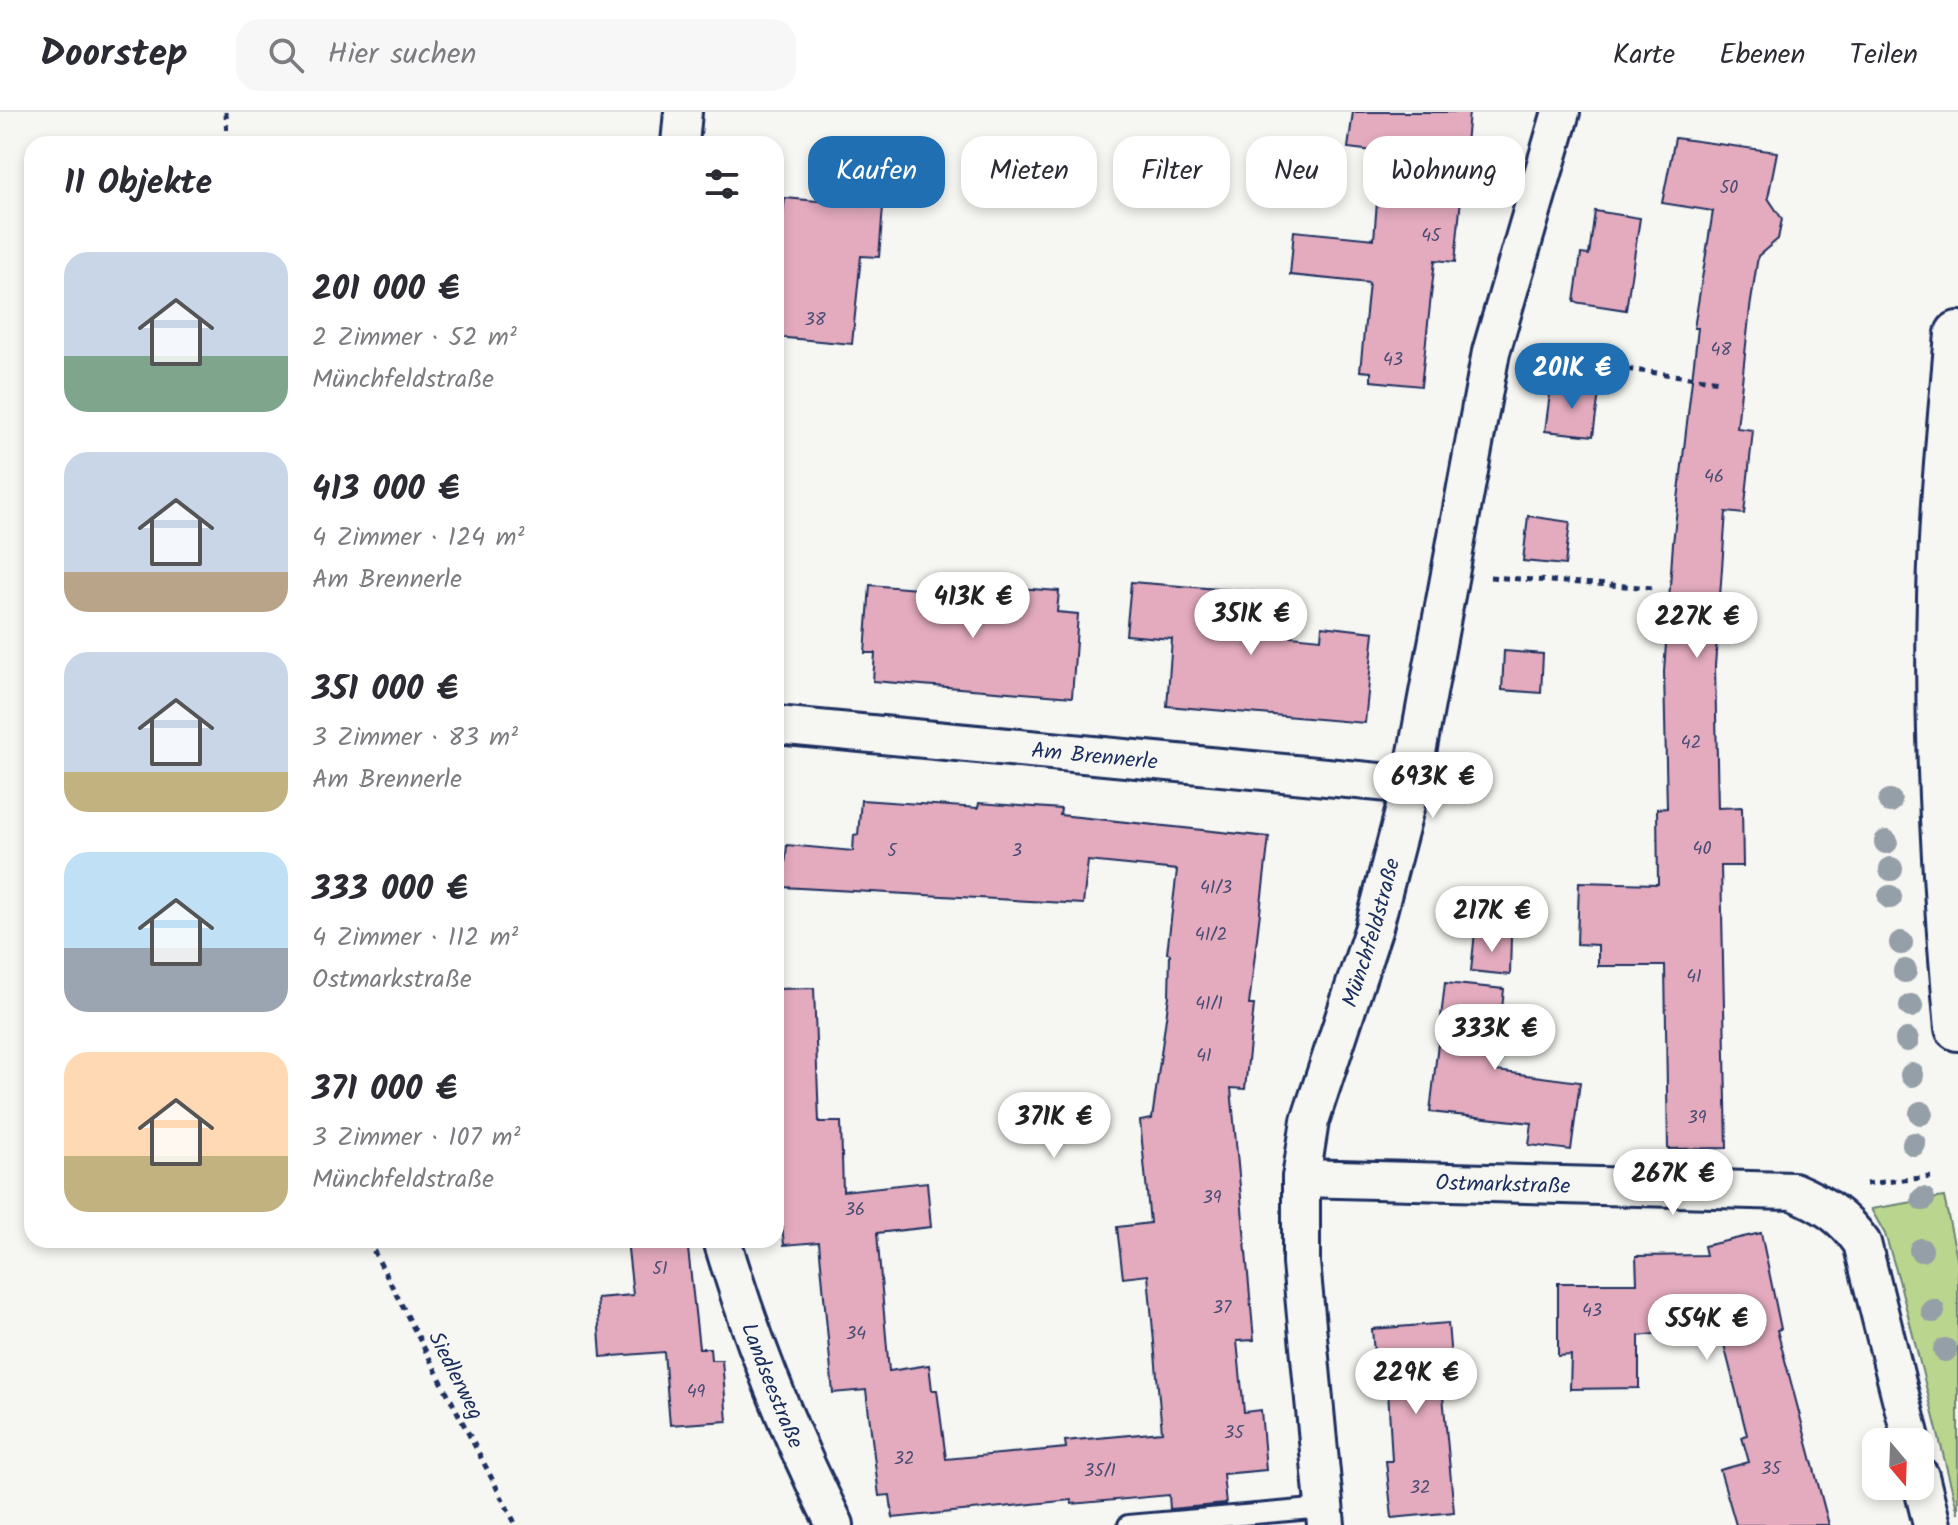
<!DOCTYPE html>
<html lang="de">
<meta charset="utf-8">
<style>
:root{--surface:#fff;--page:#f7f7f7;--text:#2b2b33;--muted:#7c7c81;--line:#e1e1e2;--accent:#1f6fb2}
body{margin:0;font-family:Kalam,sans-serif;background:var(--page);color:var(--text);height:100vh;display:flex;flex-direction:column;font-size:30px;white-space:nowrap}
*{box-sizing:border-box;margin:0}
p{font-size:26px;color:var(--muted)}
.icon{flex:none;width:44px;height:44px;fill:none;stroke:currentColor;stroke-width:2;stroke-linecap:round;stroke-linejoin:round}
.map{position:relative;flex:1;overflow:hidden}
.details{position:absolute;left:24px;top:24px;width:760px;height:1112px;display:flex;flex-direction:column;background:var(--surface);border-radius:24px;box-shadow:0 4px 12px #0003}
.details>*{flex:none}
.guide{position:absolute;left:808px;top:24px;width:760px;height:72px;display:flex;gap:16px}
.needle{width:52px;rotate:161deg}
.fabs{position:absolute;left:1862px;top:1316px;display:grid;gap:16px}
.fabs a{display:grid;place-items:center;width:72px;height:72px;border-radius:16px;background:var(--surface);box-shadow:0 4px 12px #0003;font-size:40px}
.price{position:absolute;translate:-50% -68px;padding:0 18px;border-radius:28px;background:#fff;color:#222;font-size:26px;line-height:52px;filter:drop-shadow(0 2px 4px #0008)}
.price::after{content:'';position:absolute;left:50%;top:48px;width:24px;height:18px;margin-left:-12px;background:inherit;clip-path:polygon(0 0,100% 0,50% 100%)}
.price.active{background:var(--accent);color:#fff}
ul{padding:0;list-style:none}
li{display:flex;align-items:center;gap:24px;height:200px;padding:0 40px}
li span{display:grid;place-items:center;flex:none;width:224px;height:160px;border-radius:24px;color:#555}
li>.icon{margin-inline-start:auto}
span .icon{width:96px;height:96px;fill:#fffc;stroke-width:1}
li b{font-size:34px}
h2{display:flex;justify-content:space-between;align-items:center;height:96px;padding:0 40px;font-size:34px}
.tag{padding:0 28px;border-radius:24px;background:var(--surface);box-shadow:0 4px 12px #0003;font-size:28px;line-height:72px}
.tag.active{background:var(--accent);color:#fff}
header{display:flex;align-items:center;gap:48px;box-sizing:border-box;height:112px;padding:0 40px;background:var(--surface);border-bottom:2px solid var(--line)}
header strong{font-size:38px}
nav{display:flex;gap:44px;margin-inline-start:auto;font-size:28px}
.search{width:560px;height:72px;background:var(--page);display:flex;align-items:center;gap:20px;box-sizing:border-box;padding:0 28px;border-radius:24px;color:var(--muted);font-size:30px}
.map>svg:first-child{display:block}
.green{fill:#bad58d;stroke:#6a8276;stroke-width:2}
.building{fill:#e3abbd;stroke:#1b2f5e;stroke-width:2}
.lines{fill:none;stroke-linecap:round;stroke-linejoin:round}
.lane-casing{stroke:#1b2f5e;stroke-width:24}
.street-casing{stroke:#1b2f5e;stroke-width:42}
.primary-casing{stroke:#1b2f5e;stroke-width:50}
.path{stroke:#1b2f5e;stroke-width:5;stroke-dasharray:6 6;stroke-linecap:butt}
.lane{stroke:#f6f6f2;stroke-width:18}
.street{stroke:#f6f6f2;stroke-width:36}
.primary{stroke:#f6f6f2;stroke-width:44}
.tree{fill:#949fa7}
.labels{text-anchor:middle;stroke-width:6;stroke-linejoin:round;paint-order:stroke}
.number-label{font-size:18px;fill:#4d4e76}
.street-label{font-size:22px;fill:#1b2f5e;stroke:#f6f6f2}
</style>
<header>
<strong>Doorstep</strong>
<div class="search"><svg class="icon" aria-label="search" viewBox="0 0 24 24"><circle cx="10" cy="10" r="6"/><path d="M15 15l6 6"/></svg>Hier suchen</div>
<nav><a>Karte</a><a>Ebenen</a><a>Teilen</a></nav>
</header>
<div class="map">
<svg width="1958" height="1413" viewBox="0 0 1958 1413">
<rect width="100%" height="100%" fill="#f6f6f2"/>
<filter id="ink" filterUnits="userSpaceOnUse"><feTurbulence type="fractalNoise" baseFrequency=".0125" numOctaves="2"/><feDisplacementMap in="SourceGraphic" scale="16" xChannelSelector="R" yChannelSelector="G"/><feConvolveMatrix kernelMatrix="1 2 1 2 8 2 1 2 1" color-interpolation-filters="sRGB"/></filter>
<g filter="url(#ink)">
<!-- green -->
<path class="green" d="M 1944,1085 L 1958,1151 L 1958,1401 L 1899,1168 L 1885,1122 L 1871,1097 Z"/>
<!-- building -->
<path class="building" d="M 1353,0 L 1469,0 L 1455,150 L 1435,148 L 1421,274 L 1371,269 L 1371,260 L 1360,259 L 1369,171 L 1290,163 L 1294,119 L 1374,127 L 1381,40 L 1348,36 Z
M 1675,26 L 1777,40 L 1768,86 L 1782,107 L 1778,127 L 1758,144 L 1750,196 L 1737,316 L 1753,318 L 1744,402 L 1726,400 L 1715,554 L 1718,696 L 1742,695 L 1743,754 L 1721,754 L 1727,1036 L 1668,1037 L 1665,854 L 1598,854 L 1598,833 L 1577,832 L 1579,770 L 1658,772 L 1657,697 L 1667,696 L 1664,560 L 1673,431 L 1698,216 L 1694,216 L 1713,99 L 1662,91 Z
M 785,86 L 883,95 L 879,145 L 861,144 L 852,232 L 776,225 L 776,158 Z
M 1595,99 L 1640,106 L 1626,198 L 1574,190 L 1581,142 L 1589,143 Z
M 1551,274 L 1599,281 L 1593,324 L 1545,319 Z
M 1528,404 L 1570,410 L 1565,453 L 1523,449 Z
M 1131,470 L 1255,480 L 1252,520 L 1321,527 L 1322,514 L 1374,520 L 1365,611 L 1167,594 L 1172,527 L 1126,523 Z
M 870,473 L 987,483 L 988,474 L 1059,479 L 1057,500 L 1078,502 L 1072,585 L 873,569 L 875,541 L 865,541 Z
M 1504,539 L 1543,542 L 1541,581 L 1502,578 Z
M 861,688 L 978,696 L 979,691 L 1061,697 L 1060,703 L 1269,725 L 1249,893 L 1254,893 L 1245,977 L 1231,976 L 1254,1228 L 1237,1229 L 1244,1300 L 1261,1298 L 1266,1358 L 1223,1362 L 1226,1392 L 1170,1397 L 1169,1383 L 1072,1392 L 1071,1388 L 893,1406 L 890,1383 L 879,1384 L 866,1278 L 833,1281 L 819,1130 L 784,1133 L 776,1054 L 776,877 L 814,876 L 819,1010 L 841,1010 L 843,1079 L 927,1070 L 931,1115 L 877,1121 L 889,1259 L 929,1253 L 932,1278 L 937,1278 L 946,1347 L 1066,1336 L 1065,1329 L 1162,1320 L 1148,1163 L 1123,1166 L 1117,1115 L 1150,1111 L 1140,1009 L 1152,1007 L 1169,884 L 1170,842 L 1167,841 L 1177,758 L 1088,749 L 1083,792 L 783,775 L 787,733 L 853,739 L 854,723 L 858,723 Z
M 1475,820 L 1511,824 L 1510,863 L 1471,859 Z
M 1445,871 L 1504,877 L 1496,959 L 1580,970 L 1571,1038 L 1529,1033 L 1532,1011 L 1430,1000 Z
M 1761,1121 L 1781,1217 L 1777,1218 L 1829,1413 L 1736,1413 L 1720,1358 L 1749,1350 L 1742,1325 L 1747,1323 L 1719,1213 L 1639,1224 L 1639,1276 L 1570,1277 L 1571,1243 L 1558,1244 L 1558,1171 L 1637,1171 L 1636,1144 L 1706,1143 L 1704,1134 Z
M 627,1128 L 687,1128 L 699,1236 L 710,1236 L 711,1248 L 722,1248 L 727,1309 L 670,1313 L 664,1240 L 601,1245 L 597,1186 L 633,1183 Z
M 1448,1211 L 1453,1272 L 1442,1273 L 1454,1400 L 1392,1406 L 1386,1349 L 1392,1349 L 1388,1278 L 1377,1279 L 1372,1217 Z"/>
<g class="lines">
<!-- lane casing -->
<g class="lane-casing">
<path id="lane" d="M 1128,1413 L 1324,1396"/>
</g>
<!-- street casing -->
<g class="street-casing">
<g id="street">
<path d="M 680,32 L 683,0"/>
<path id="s1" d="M 776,613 L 1411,673"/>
<path id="s2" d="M 1301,1066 L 1793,1079 C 1823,1092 1843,1104 1862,1131 L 1912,1330"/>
<path id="s3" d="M 722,1128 C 751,1226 789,1321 835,1413"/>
<path d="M 1920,1364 L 1932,1413"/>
<path id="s4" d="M 1326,1413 L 1301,1151 L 1301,1066 L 1310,1009 L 1374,815 L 1411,673 L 1491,240 L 1561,0"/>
</g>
</g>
<!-- primary casing -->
<g class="primary-casing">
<path id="primary" d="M 1958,222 C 1953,279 1948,335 1944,392 C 1933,566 1942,743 1958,916"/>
</g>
<!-- path -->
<path class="path" d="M 226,0 L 227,32
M 1532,245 L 1720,269
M 1490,465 L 1655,476
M 1866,1072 L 1931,1065
M 368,1128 L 516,1413"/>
<!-- lane -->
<use href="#lane" class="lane"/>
<!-- street -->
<use href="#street" class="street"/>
<!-- primary -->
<use href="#primary" class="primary"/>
</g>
<!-- trees -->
<g class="tree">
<circle cx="1890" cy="689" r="12"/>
<circle cx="1886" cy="730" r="12"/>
<circle cx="1891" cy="757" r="12"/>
<circle cx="1890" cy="785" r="12"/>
<circle cx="1901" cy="831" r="12"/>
<circle cx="1905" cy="859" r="12"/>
<circle cx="1911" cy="894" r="12"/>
<circle cx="1907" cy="928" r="12"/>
<circle cx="1912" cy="963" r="12"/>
<circle cx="1921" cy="1001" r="12"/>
<circle cx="1914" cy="1032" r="12"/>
<circle cx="1923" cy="1087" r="12"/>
<circle cx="1921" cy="1138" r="12"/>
<circle cx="1933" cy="1199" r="12"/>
<circle cx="1945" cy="1238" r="12"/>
</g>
</g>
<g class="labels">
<!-- number labels -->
<g class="number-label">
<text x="1729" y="81">50</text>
<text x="1431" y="129">45</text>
<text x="815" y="213">38</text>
<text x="1721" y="243">48</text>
<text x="1393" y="253">43</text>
<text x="1714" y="370">46</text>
<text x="1691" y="636">42</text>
<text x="1702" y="742">40</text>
<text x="892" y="744">5</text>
<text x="1017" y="744">3</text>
<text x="1216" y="781">41/3</text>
<text x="1211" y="828">41/2</text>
<text x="1694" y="870">41</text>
<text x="1209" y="897">41/1</text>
<text x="1204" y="949">41</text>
<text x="1697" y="1011">39</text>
<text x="1212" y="1091">39</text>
<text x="855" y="1103">36</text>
<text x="660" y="1162">51</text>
<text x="1222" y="1201">37</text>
<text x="1592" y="1204">43</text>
<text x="856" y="1227">34</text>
<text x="696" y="1285">49</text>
<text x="1234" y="1326">35</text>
<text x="904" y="1352">32</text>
<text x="1771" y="1362">35</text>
<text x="1100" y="1364">35/1</text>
<text x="1420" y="1381">32</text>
</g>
<!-- street labels -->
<g class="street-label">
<text dy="8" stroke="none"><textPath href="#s1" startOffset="320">Am Brennerle</textPath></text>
<text dy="8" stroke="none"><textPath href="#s4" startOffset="604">Münchfeldstraße</textPath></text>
<text dy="8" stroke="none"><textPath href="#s2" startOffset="202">Ostmarkstraße</textPath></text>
<text transform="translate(457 1263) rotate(63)" y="8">Siedlerweg</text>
<text dy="8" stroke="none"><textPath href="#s3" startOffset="154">Landseestraße</textPath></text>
</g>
</g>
</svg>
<div class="fabs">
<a><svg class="needle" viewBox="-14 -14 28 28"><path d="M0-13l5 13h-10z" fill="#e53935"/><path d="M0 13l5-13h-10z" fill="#7c7c81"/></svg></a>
</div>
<b class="price active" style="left:1572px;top:299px">201K €</b>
<b class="price" style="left:973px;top:528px">413K €</b>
<b class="price" style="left:1251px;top:545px">351K €</b>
<b class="price" style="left:1697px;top:548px">227K €</b>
<b class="price" style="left:1433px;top:708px">693K €</b>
<b class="price" style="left:1492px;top:842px">217K €</b>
<b class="price" style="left:1495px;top:960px">333K €</b>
<b class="price" style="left:1054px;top:1048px">371K €</b>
<b class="price" style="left:1673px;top:1105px">267K €</b>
<b class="price" style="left:1707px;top:1250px">554K €</b>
<b class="price" style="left:1416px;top:1304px">229K €</b>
<div class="guide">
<a class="tag active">Kaufen</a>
<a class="tag">Mieten</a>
<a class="tag">Filter</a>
<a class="tag">Neu</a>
<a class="tag">Wohnung</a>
</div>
<section class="details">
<h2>11 Objekte<svg class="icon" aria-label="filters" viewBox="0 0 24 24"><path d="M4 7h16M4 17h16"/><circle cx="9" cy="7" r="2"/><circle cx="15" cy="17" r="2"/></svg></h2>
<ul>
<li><span style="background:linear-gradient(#c9d6e8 65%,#7fa58c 0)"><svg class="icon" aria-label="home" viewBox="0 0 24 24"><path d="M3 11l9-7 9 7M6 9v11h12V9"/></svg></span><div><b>201 000 €</b><p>2 Zimmer · 52 m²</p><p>Münchfeldstraße</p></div></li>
<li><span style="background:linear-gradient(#c9d6e8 75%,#b9a48a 0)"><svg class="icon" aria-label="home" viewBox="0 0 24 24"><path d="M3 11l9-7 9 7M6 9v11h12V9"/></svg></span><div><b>413 000 €</b><p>4 Zimmer · 124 m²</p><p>Am Brennerle</p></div></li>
<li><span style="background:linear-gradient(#c9d6e8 75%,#c2b280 0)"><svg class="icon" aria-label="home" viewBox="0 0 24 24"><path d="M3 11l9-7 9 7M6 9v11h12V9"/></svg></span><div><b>351 000 €</b><p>3 Zimmer · 83 m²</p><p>Am Brennerle</p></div></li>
<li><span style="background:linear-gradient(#bfe0f5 60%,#9aa5b1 0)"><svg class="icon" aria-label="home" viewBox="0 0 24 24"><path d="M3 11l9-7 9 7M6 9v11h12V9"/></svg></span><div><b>333 000 €</b><p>4 Zimmer · 112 m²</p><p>Ostmarkstraße</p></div></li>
<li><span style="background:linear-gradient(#ffd9b3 65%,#c2b280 0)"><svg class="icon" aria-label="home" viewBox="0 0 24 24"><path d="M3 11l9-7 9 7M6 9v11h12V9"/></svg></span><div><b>371 000 €</b><p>3 Zimmer · 107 m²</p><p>Münchfeldstraße</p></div></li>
</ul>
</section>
</div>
